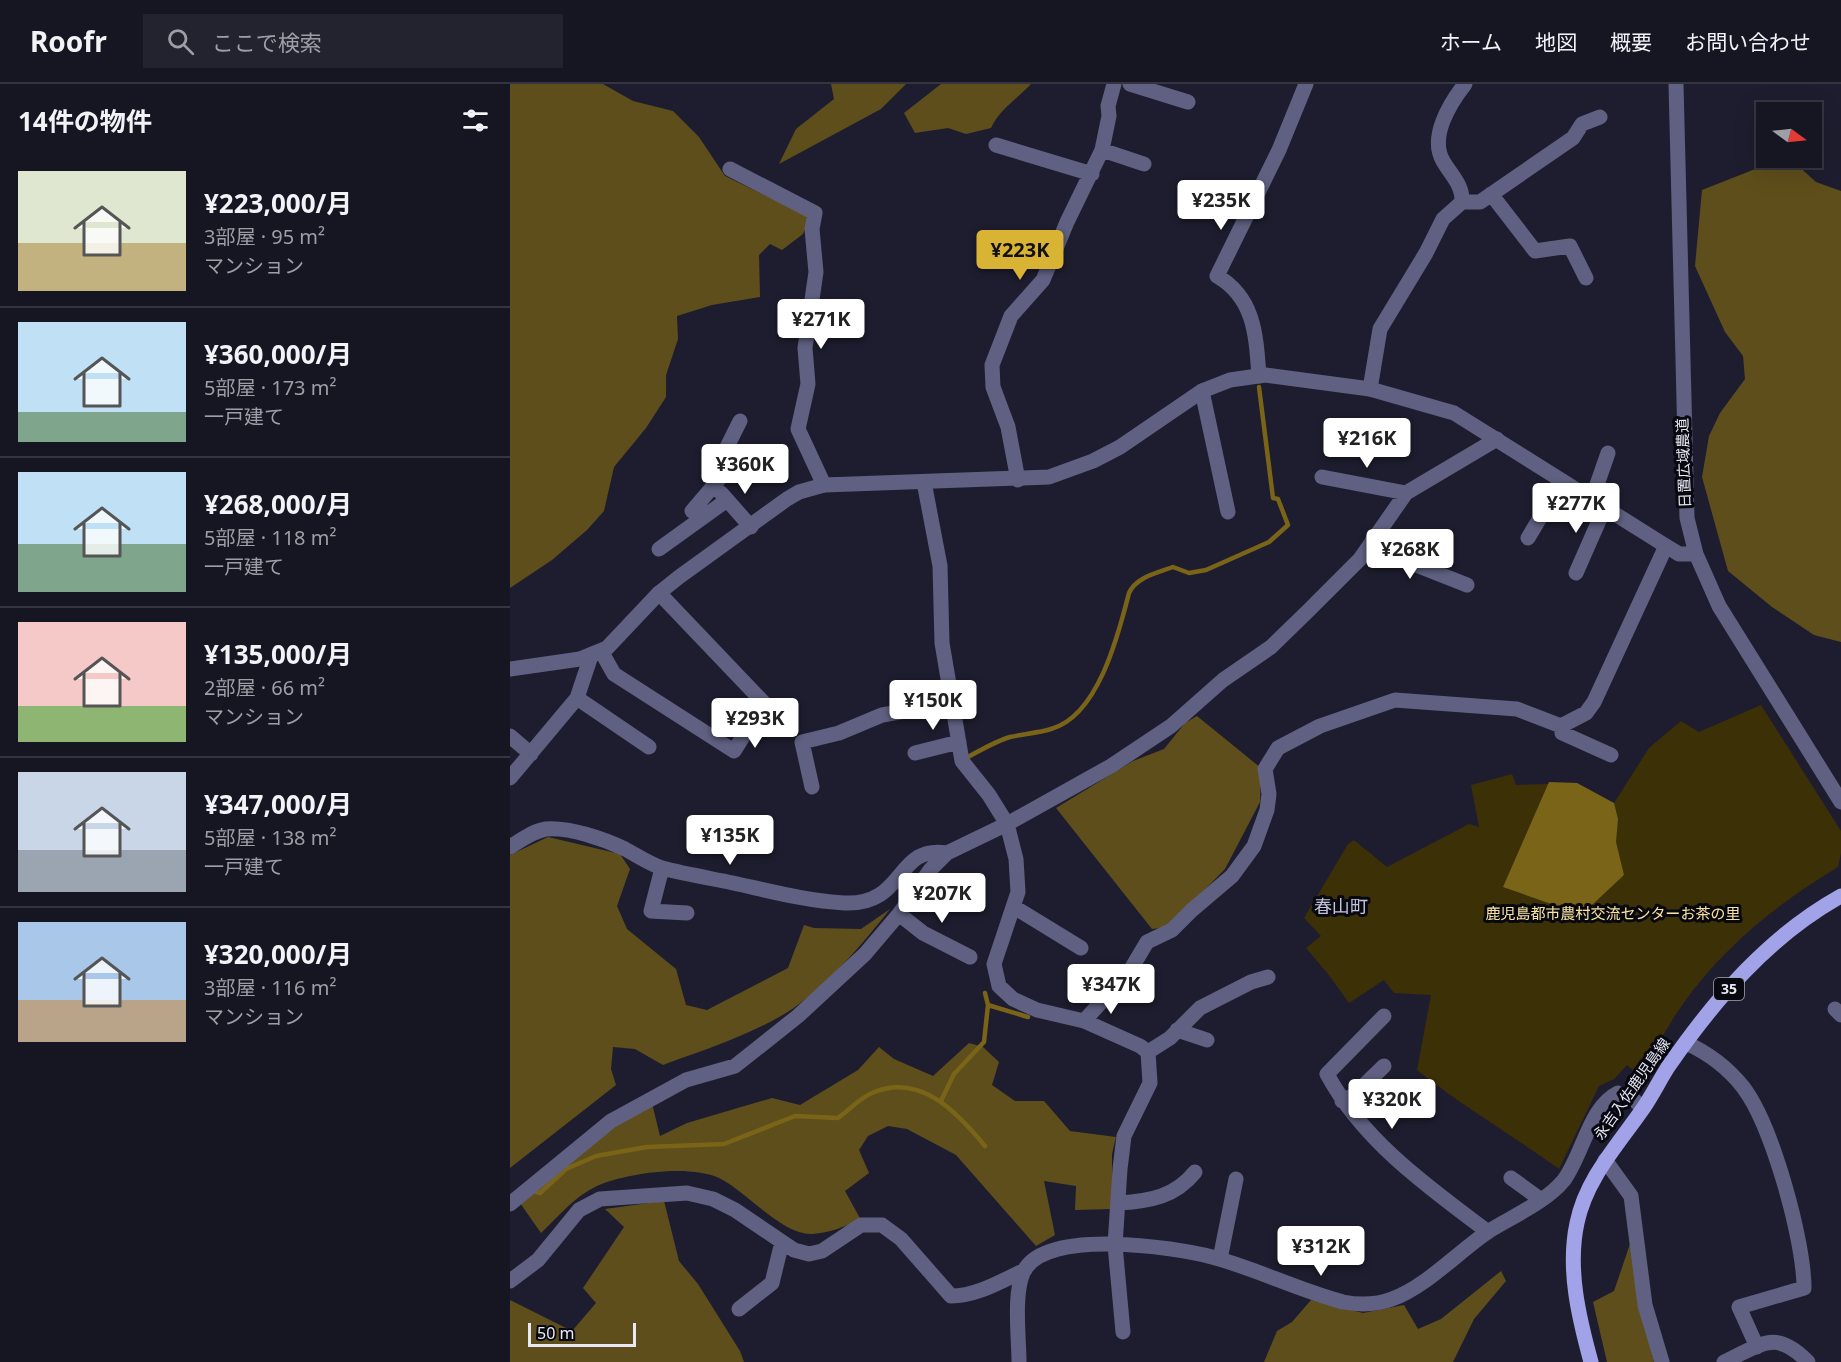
<!DOCTYPE html>
<html lang="ja">
<meta charset="utf-8">
<style>
:root{--surface:#161623;--page:#232330;--text:#f1f3f6;--muted:#9e9fa6;--line:#353541;--accent:#d9b334}
body{margin:0;font-family:"Noto Sans","Noto Sans JP",sans-serif;background:var(--page);color:var(--text);height:100vh;display:flex;flex-direction:column;font-size:22px;white-space:nowrap}
*{box-sizing:border-box;margin:0}
p{font-size:20px;color:var(--muted)}
.icon{flex:none;width:33px;height:33px;fill:none;stroke:currentColor;stroke-width:2;stroke-linecap:round;stroke-linejoin:round}
.map{position:relative;flex:1;overflow:hidden}
.sheet{display:flex;flex-direction:column;background:var(--surface);width:510px}
.sheet>*{flex:none}
.needle{width:39px;rotate:105deg}
.fabs{position:absolute;left:1246px;top:18px;display:grid;gap:12px}
.fabs a{display:grid;place-items:center;width:66px;height:66px;border-radius:0px;background:var(--surface);box-shadow:0 6px 24px #0002,0 0 0 2px var(--line);font-size:30px}
.scale{position:absolute;left:18px;bottom:15px;width:108px;box-sizing:border-box;padding-left:6px;border:3px solid #e9e9f5;border-top:0;font-size:16px;line-height:21px;white-space:nowrap;color:#e9e9f5;-webkit-text-stroke:4px #080810;paint-order:stroke}
.price{position:absolute;translate:-50% -51px;padding:0 14px;border-radius:6px;background:#fff;color:#222;font-size:20px;line-height:39px;filter:drop-shadow(0 2px 3px #0008)}
.price::after{content:'';position:absolute;left:50%;top:36px;width:18px;height:14px;margin-left:-9px;background:inherit;clip-path:polygon(0 0,100% 0,50% 100%)}
.price.selected{background:var(--accent);color:#111}
ul{padding:0;list-style:none}
li{display:flex;align-items:center;gap:18px;height:150px;padding:0 18px}
li+li{border-top:2px solid var(--line)}
li span{display:grid;place-items:center;flex:none;width:168px;height:120px;border-radius:0px;color:#555}
li>.icon{margin-inline-start:auto}
span .icon{width:72px;height:72px;fill:#fffc;stroke-width:1}
li b{font-size:26px}
h2{display:flex;justify-content:space-between;align-items:center;height:72px;padding:0 18px;font-size:26px}
header{display:flex;align-items:center;gap:36px;box-sizing:border-box;height:84px;padding:0 30px;background:var(--surface);border-bottom:2px solid var(--line)}
header strong{font-size:28px}
nav{display:flex;gap:33px;margin-inline-start:auto;font-size:21px}
.search{width:420px;height:54px;background:var(--page);display:flex;align-items:center;gap:15px;box-sizing:border-box;padding:0 21px;border-radius:0px;color:var(--muted);font-size:22px}
main{display:flex;flex:1;min-height:0}
.map>svg:first-child{display:block}
.green{fill:#3c3006}
.forest{fill:#5e4e1b}
.water{fill:#7a6418}
.lines{fill:none;stroke-linecap:round;stroke-linejoin:round}
.stream{stroke:#7a6418;stroke-width:4.5}
.minor{stroke:#606182;stroke-width:15}
.tertiary{stroke:#606182;stroke-width:15}
.primary{stroke:#a2a2e8;stroke-width:15}
.labels{text-anchor:middle;stroke-width:6;stroke-linejoin:round;paint-order:stroke}
.shield{fill:#080810;stroke:#a6a6b0;stroke-width:1.5}
.shield-label{font-size:14px;font-weight:bold;fill:#e9e9f5}
.street-label{font-size:15px;fill:#e9e9f5;stroke:#080810}
.park-label{font-size:15px;fill:#fae39f;stroke:#080810}
.quarter-label{font-size:18px;fill:#c4c5dd;stroke:#080810}
</style>
<header>
<strong>Roofr</strong>
<div class="search"><svg class="icon" aria-label="search" viewBox="0 0 24 24"><circle cx="10" cy="10" r="6"/><path d="M15 15l6 6"/></svg>ここで検索</div>
<nav><a>ホーム</a><a>地図</a><a>概要</a><a>お問い合わせ</a></nav>
</header>
<main>
<section class="sheet">
<h2>14件の物件<svg class="icon" aria-label="filters" viewBox="0 0 24 24"><path d="M4 7h16M4 17h16"/><circle cx="9" cy="7" r="2"/><circle cx="15" cy="17" r="2"/></svg></h2>
<ul>
<li><span style="background:linear-gradient(#dfe7d0 60%,#c2b280 0)"><svg class="icon" aria-label="home" viewBox="0 0 24 24"><path d="M3 11l9-7 9 7M6 9v11h12V9"/></svg></span><div><b>¥223,000/月</b><p>3部屋 · 95 m²</p><p>マンション</p></div></li>
<li><span style="background:linear-gradient(#bfe0f5 75%,#7fa58c 0)"><svg class="icon" aria-label="home" viewBox="0 0 24 24"><path d="M3 11l9-7 9 7M6 9v11h12V9"/></svg></span><div><b>¥360,000/月</b><p>5部屋 · 173 m²</p><p>一戸建て</p></div></li>
<li><span style="background:linear-gradient(#bfe0f5 60%,#7fa58c 0)"><svg class="icon" aria-label="home" viewBox="0 0 24 24"><path d="M3 11l9-7 9 7M6 9v11h12V9"/></svg></span><div><b>¥268,000/月</b><p>5部屋 · 118 m²</p><p>一戸建て</p></div></li>
<li><span style="background:linear-gradient(#f6c9c9 70%,#8fb573 0)"><svg class="icon" aria-label="home" viewBox="0 0 24 24"><path d="M3 11l9-7 9 7M6 9v11h12V9"/></svg></span><div><b>¥135,000/月</b><p>2部屋 · 66 m²</p><p>マンション</p></div></li>
<li><span style="background:linear-gradient(#c9d6e8 65%,#9aa5b1 0)"><svg class="icon" aria-label="home" viewBox="0 0 24 24"><path d="M3 11l9-7 9 7M6 9v11h12V9"/></svg></span><div><b>¥347,000/月</b><p>5部屋 · 138 m²</p><p>一戸建て</p></div></li>
<li><span style="background:linear-gradient(#a9c7e8 65%,#b9a48a 0)"><svg class="icon" aria-label="home" viewBox="0 0 24 24"><path d="M3 11l9-7 9 7M6 9v11h12V9"/></svg></span><div><b>¥320,000/月</b><p>3部屋 · 116 m²</p><p>マンション</p></div></li>
</ul>
</section>
<div class="map">
<svg width="1331" height="1278" viewBox="0 0 1331 1278">
<rect width="100%" height="100%" fill="#1e1d2f"/>
<!-- green -->
<path class="green" d="M 1251,621 L 1331,747 L 1331,769 L 1328,783 C 1267,820 1214,862 1173,920 C 1157,942 1144,968 1130,992 L 1117,981 L 1104,995 L 1089,1002 L 1049,1085 C 1002,1051 952,1022 907,986 L 921,911 L 884,909 L 874,896 L 839,919 L 818,890 L 796,864 L 811,852 L 794,834 L 838,760 L 844,756 L 877,783 L 959,740 L 969,743 L 961,701 L 1002,690 L 1006,701 L 1067,699 L 1104,719 L 1139,664 L 1171,637 L 1189,648 Z"/>
<!-- forest -->
<path class="forest" d="M 0,0 L 93,0 L 123,17 L 163,27 L 189,53 L 215,92 L 300,133 L 293,150 L 272,166 L 260,160 L 249,171 L 250,213 L 202,221 L 167,232 L 168,255 L 156,291 L 156,313 L 136,344 L 104,383 L 94,427 L 77,446 L 42,476 L 0,504 Z
M 321,0 L 396,0 L 371,25 L 269,80 L 286,45 L 324,15 Z
M 431,0 L 521,0 C 507,15 489,26 481,44 L 456,50 L 438,44 L 405,49 L 394,29 Z
M 1268,76 L 1285,79 L 1306,98 L 1331,107 L 1331,558 L 1304,551 L 1262,523 L 1218,487 L 1192,393 L 1199,352 L 1210,329 L 1235,295 L 1233,272 L 1215,248 L 1185,182 L 1192,106 Z
M 687,632 L 751,684 L 750,718 L 715,785 L 658,843 L 642,845 L 546,724 L 623,677 L 654,665 L 675,639 Z
M 38,753 L 110,770 L 120,785 L 107,822 L 117,845 L 166,885 L 176,921 L 197,926 L 278,884 L 294,841 L 304,844 L 351,845 L 380,825 C 353,860 313,906 276,929 C 238,952 194,966 153,981 L 125,965 L 103,963 L 101,985 L 106,1001 L 0,1084 L 0,771 Z
M 459,959 L 473,963 L 489,978 L 482,1001 L 505,1017 L 534,1017 L 560,1047 L 606,1053 L 602,1070 L 602,1125 L 565,1126 L 566,1102 L 534,1097 L 545,1151 L 526,1162 L 446,1071 L 397,1045 L 378,1042 L 358,1052 L 349,1066 L 359,1089 L 335,1107 L 351,1136 C 335,1142 320,1149 302,1150 C 272,1151 236,1107 209,1094 C 180,1080 115,1089 87,1102 C 65,1112 48,1133 31,1149 L 10,1119 L 140,1011 L 150,1052 L 177,1039 L 262,1014 L 290,1021 L 348,986 L 369,963 L 384,975 L 423,992 Z
M 154,1117 L 169,1177 L 188,1200 L 230,1267 L 234,1278 L 0,1278 L 0,1216 L 62,1247 L 86,1219 L 73,1204 L 114,1143 L 95,1125 Z
M 1120,1160 L 1128,1211 L 1144,1278 L 1097,1278 L 1083,1218 L 1104,1207 Z
M 991,1187 L 996,1197 L 964,1235 L 943,1278 L 754,1278 L 767,1247 L 782,1238 L 801,1216 L 853,1229 L 894,1221 L 908,1245 L 931,1235 Z"/>
<!-- water -->
<path class="water" d="M 1039,698 L 1067,699 L 1104,719 L 1108,735 L 1106,758 L 1114,791 L 1083,820 L 1061,827 L 993,803 Z"/>
<g class="lines">
<!-- stream -->
<path class="stream" d="M 458,673 C 471,666 486,657 500,653 C 513,650 528,649 541,645 C 588,632 608,552 619,509 C 626,493 647,489 663,483 L 679,489 L 696,486 L 759,458 L 778,441 L 768,415 L 763,414 L 749,303
M 478,921 L 518,933
M 431,1017 L 444,990 L 474,958 L 478,921 L 475,909
M 24,1107 L 30,1109 L 56,1085 L 86,1072 L 137,1063 L 214,1060 L 285,1032 L 328,1034 C 339,1026 350,1014 362,1009 C 410,988 447,1028 475,1062"/>
<!-- minor -->
<path class="minor" d="M 620,0 L 678,18
M 486,61 L 582,90
M 592,66 L 634,80
M 220,85 L 305,129 L 302,145 L 306,188 L 295,264 L 298,300 L 288,345 L 314,401
M 981,110 L 1025,167 L 1060,162 L 1076,194
M 952,118 C 953,101 941,91 933,77 C 919,53 940,19 955,0
M 749,292 C 746,252 745,214 707,192 L 769,66 L 796,0
M 860,305 L 870,245 L 916,169 L 933,135 L 952,118 L 970,118 L 1063,54 L 1072,40 L 1090,33
M 692,307 L 718,428
M 812,393 L 896,409
M 508,396 L 498,343 L 483,303 L 482,281 L 501,232 L 533,196 L 557,138 L 592,66 L 599,32 L 598,22 L 604,0
M 414,398 L 430,482 L 432,559 L 452,677 L 479,711 L 497,740 L 506,775 L 508,808 L 484,880 L 489,902 L 503,915 L 527,926 L 574,937 L 630,962 L 638,968 L 640,999 L 614,1052 L 610,1085 L 605,1161 L 613,1248
M 211,409 L 241,443
M 1082,415 L 1098,369
M 182,427 L 211,393 L 217,363 L 230,337
M 1018,454 L 1052,397
M 862,457 L 881,471 L 957,501
M 149,465 L 217,416
M 1066,489 L 1095,423
M 91,567 L 104,590 L 224,667 L 254,619 L 149,509
M 67,614 L 139,663
M 1051,642 L 1052,649 L 1101,671
M 0,652 L 21,670
M 405,669 L 449,658
M 0,694 L 67,614 L 81,572
M 302,703 L 292,658 L 329,649 L 372,631 L 443,619
M 0,763 C 11,756 23,747 36,745 C 60,743 94,755 115,765 C 128,772 138,779 152,784 C 175,790 199,794 223,799 C 260,807 296,817 334,819 C 396,822 385,760 437,769
M 152,784 L 141,827 L 177,829
M 504,823 L 571,864
M 389,830 L 413,849 L 460,873
M 1325,925 L 1331,931
M 874,932 L 817,990 C 853,1057 918,1103 978,1148
M 574,937 L 621,885 L 637,858 L 662,846 L 682,826 L 722,792 L 744,762 L 757,726 L 759,710 L 755,685 L 768,664 L 810,642 L 885,616 L 1007,625 L 1051,642 L 1076,629 L 1084,618 L 1156,462
M 667,946 L 697,956
M 1176,959 C 1198,969 1218,984 1233,1003 C 1262,1041 1294,1156 1294,1204 L 1229,1223 L 1247,1263
M 638,968 L 660,954 L 690,924 L 741,898 L 758,893
M 832,1017 L 844,1011 L 874,982
M 1095,1076 L 1121,1112 L 1135,1221 L 1152,1278
M 1001,1094 L 1030,1115
M 609,1119 C 640,1117 665,1113 685,1088
M 0,1120 L 101,1037 L 176,996 L 225,982 L 288,932 L 355,870 L 389,830 L 420,786 L 437,769 L 497,740 L 601,682 L 661,642 L 713,596 L 761,563 L 799,526 L 850,475 L 896,409 L 987,355
M 710,1175 L 726,1095
M 0,1197 L 28,1176 L 69,1126 L 90,1115 L 177,1109 L 203,1115 L 225,1126 L 284,1166 L 299,1170 L 312,1167 L 351,1141 L 372,1141 L 391,1155 L 441,1212 C 467,1212 491,1197 515,1186
M 229,1225 L 262,1199 L 272,1158
M 509,1278 C 509,1254 503,1208 514,1187 C 536,1144 664,1163 702,1173 C 747,1185 788,1206 833,1218 C 849,1221 866,1221 882,1215 C 916,1203 949,1167 979,1147 C 1003,1132 1036,1118 1054,1096 C 1073,1070 1080,1022 1108,1009 L 1124,1016 L 1133,1024
M 1214,1278 C 1251,1261 1265,1244 1298,1278"/>
<!-- tertiary -->
<path class="tertiary" d="M 1166,0 L 1177,434 L 1186,470 L 1209,522 L 1331,718
M 0,585 L 70,575 L 97,564 L 149,509 L 169,493 L 277,415 L 289,408 L 314,401 L 539,393 L 583,377 L 610,363 L 692,307 L 720,296 L 755,291 L 860,305 L 944,329 L 1156,462 L 1169,470 L 1186,470"/>
<!-- primary -->
<path class="primary" d="M 1081,1278 C 1069,1234 1057,1185 1067,1139 C 1076,1095 1107,1062 1132,1026 C 1142,1012 1149,997 1158,983 C 1205,915 1259,852 1331,812"/>
</g>
<g class="labels">
<!-- shield labels -->
<rect class="shield" x="1204" y="894" width="30" height="22" rx="4.5"/>
<g class="shield-label">
<text x="1219" y="910">35</text>
</g>
<!-- street labels -->
<g class="street-label">
<text transform="translate(1174 379) rotate(-92)" y="5">日置広域農道</text>
<text transform="translate(1122 1005) rotate(-55)" y="5">永吉入佐鹿児島線</text>
</g>
<!-- park labels -->
<g class="park-label">
<text x="1103" y="835">鹿児島都市農村交流センターお茶の里</text>
</g>
<!-- quarter labels -->
<g class="quarter-label">
<text x="831" y="829">春山町</text>
</g>
</g>
</svg>
<div class="fabs">
<a><svg class="needle" viewBox="-14 -14 28 28"><path d="M0-13l5 13h-10z" fill="#e53935"/><path d="M0 13l5-13h-10z" fill="#9e9fa6"/></svg></a>
</div>
<div class="scale">50 m</div>
<b class="price" style="left:711px;top:147px">¥235K</b>
<b class="price selected" style="left:510px;top:197px">¥223K</b>
<b class="price" style="left:311px;top:266px">¥271K</b>
<b class="price" style="left:857px;top:385px">¥216K</b>
<b class="price" style="left:235px;top:411px">¥360K</b>
<b class="price" style="left:1066px;top:450px">¥277K</b>
<b class="price" style="left:900px;top:496px">¥268K</b>
<b class="price" style="left:423px;top:647px">¥150K</b>
<b class="price" style="left:245px;top:665px">¥293K</b>
<b class="price" style="left:220px;top:782px">¥135K</b>
<b class="price" style="left:432px;top:840px">¥207K</b>
<b class="price" style="left:601px;top:931px">¥347K</b>
<b class="price" style="left:882px;top:1046px">¥320K</b>
<b class="price" style="left:811px;top:1193px">¥312K</b>
</div>
</main>
